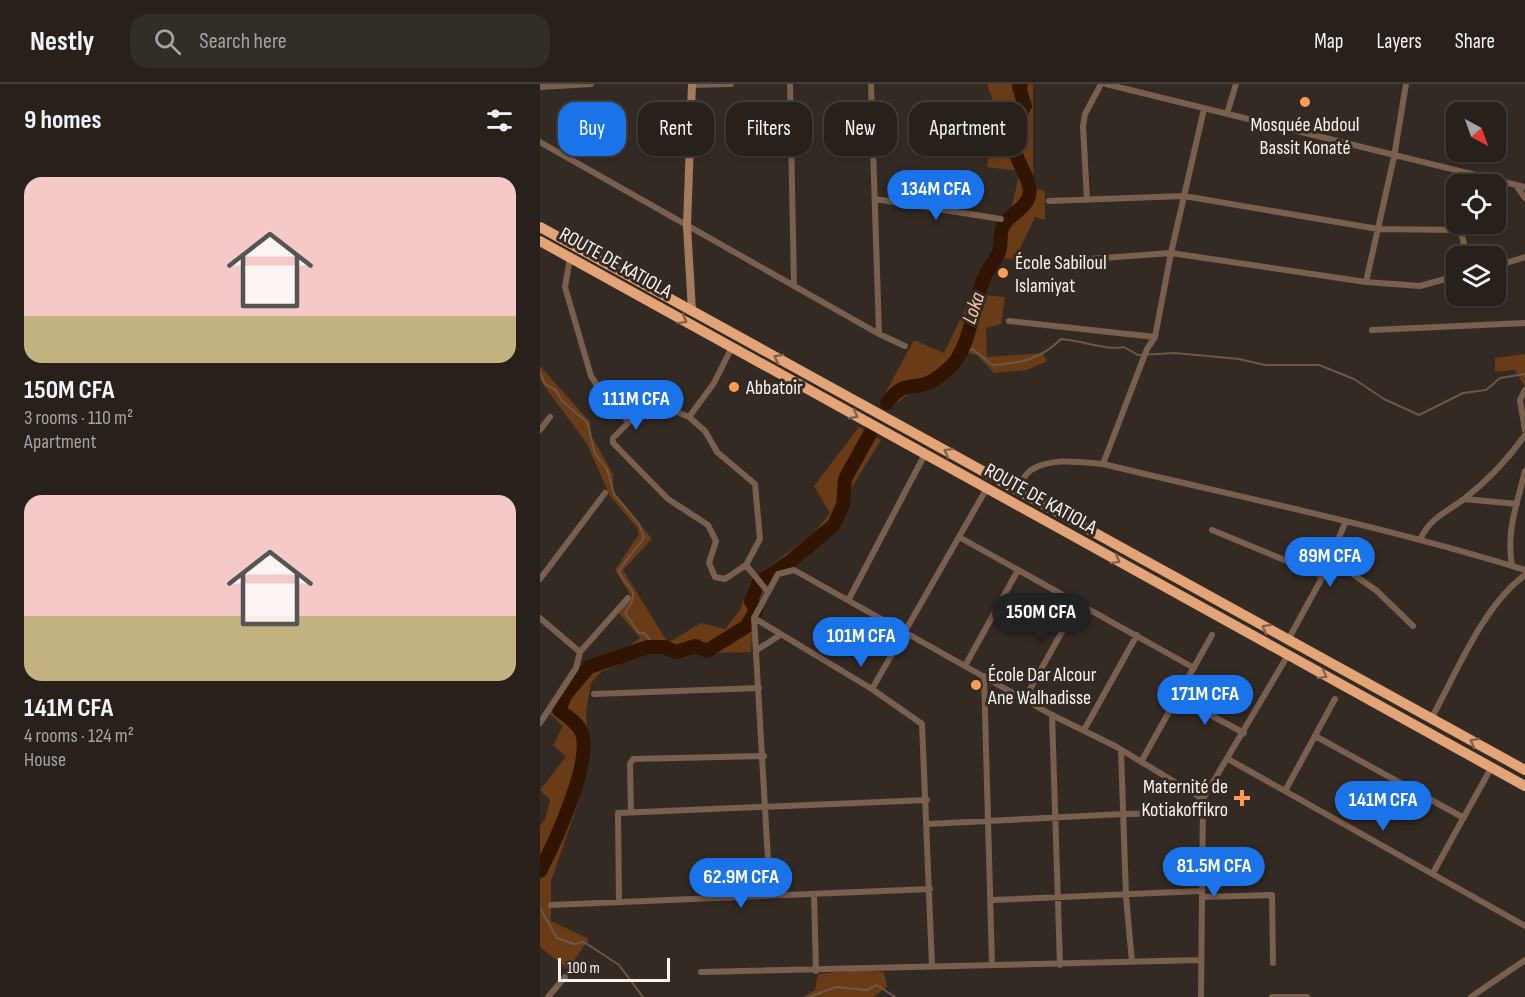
<!DOCTYPE html>
<meta charset="utf-8">
<style>
:root{--surface:#27201b;--page:#332d28;--text:#f1f3f6;--muted:#a4a3a3;--line:#433e3a;--accent:#1a73e8}
body{margin:0;font-family:"Sofia Sans Condensed",sans-serif;background:var(--page);color:var(--text);height:100vh;display:flex;flex-direction:column;font-size:22px;white-space:nowrap}
*{box-sizing:border-box;margin:0}
p{font-size:20px;color:var(--muted)}
.icon{flex:none;width:33px;height:33px;fill:none;stroke:currentColor;stroke-width:2;stroke-linecap:round;stroke-linejoin:round}
.map{position:relative;flex:1;overflow:hidden}
.details{display:flex;flex-direction:column;background:var(--surface);width:540px}
.details>*{flex:none}
.top-card{position:absolute;left:18px;top:18px;width:570px;height:54px;display:flex;gap:12px}
.needle{width:39px;rotate:139deg}
.buttons{position:absolute;left:906px;top:18px;display:grid;gap:12px}
.buttons a{display:grid;place-items:center;width:60px;height:60px;border-radius:12px;background:var(--surface);box-shadow:0 2px 4px #0004,0 0 0 2px var(--line);font-size:30px}
.scale{position:absolute;left:18px;bottom:15px;width:112px;box-sizing:border-box;padding-left:6px;border:3px solid #f8f2ed;border-top:0;font-size:16px;line-height:21px;white-space:nowrap;color:#f8f2ed;-webkit-text-stroke:4px #342a24;paint-order:stroke}
.price{position:absolute;translate:-50% -51px;padding:0 14px;border-radius:21px;background:var(--accent);color:#fff;font-size:20px;line-height:39px;filter:drop-shadow(0 2px 3px #0008)}
.price::after{content:'';position:absolute;left:50%;top:36px;width:18px;height:14px;margin-left:-9px;background:inherit;clip-path:polygon(0 0,100% 0,50% 100%)}
.price.selected{background:#222;color:#fff}
ul{padding:0;list-style:none}
li{display:grid;align-content:center;gap:12px;height:318px;padding:0 24px}
li span{display:grid;place-items:center;height:186px;border-radius:18px;color:#555}
li>.icon{margin-inline-start:auto}
span .icon{width:108px;height:108px;fill:#fffc;stroke-width:1}
li b{font-size:26px}
h2{display:flex;justify-content:space-between;align-items:center;height:72px;padding:0 24px;font-size:26px}
.pill{padding:0 21px;border-radius:18px;background:var(--surface);box-shadow:0 2px 4px #0004,0 0 0 2px var(--line);font-size:21px;line-height:54px}
.pill.selected{background:var(--accent);color:#fff}
header{display:flex;align-items:center;gap:36px;box-sizing:border-box;height:84px;padding:0 30px;background:var(--surface);border-bottom:2px solid var(--line)}
header strong{font-size:28px}
nav{display:flex;gap:33px;margin-inline-start:auto;font-size:21px}
.search{width:420px;height:54px;background:var(--page);display:flex;align-items:center;gap:15px;box-sizing:border-box;padding:0 21px;border-radius:18px;color:var(--muted);font-size:22px}
main{display:flex;flex:1;min-height:0}
.map>svg:first-child{display:block}
.green{fill:#693b17}
.lines{fill:none;stroke-linecap:round;stroke-linejoin:round}
.stream{stroke:#6d5748;stroke-width:2}
.river{stroke:#321501;stroke-width:14}
.street{stroke:#795f4e;stroke-width:6}
.secondary{stroke:#a47b60;stroke-width:8}
.highway{stroke:#e3a478;stroke-width:10}
.oneway{stroke:#83614a}
.poi-dot{fill:#fd9d55;stroke:#342a24;stroke-width:2}
.labels{text-anchor:middle;stroke-width:6;stroke-linejoin:round;paint-order:stroke}
.poi-label{font-size:20px;fill:#f8f2ed;stroke:#342a24;text-anchor:start}
.street-label{font-size:20px;fill:#f8f2ed;stroke:#342a24}
.water-label{font-size:21px;font-style:italic;fill:#f5c2a0;stroke:#342a24}
</style>
<header>
<strong>Nestly</strong>
<div class="search"><svg class="icon" aria-label="search" viewBox="0 0 24 24"><circle cx="10" cy="10" r="6"/><path d="M15 15l6 6"/></svg>Search here</div>
<nav><a>Map</a><a>Layers</a><a>Share</a></nav>
</header>
<main>
<section class="details">
<h2>9 homes<svg class="icon" aria-label="filters" viewBox="0 0 24 24"><path d="M4 7h16M4 17h16"/><circle cx="9" cy="7" r="2"/><circle cx="15" cy="17" r="2"/></svg></h2>
<ul>
<li><span style="background:linear-gradient(#f6c9c9 75%,#c2b280 0)"><svg class="icon" aria-label="home" viewBox="0 0 24 24"><path d="M3 11l9-7 9 7M6 9v11h12V9"/></svg></span><div><b>150M CFA</b><p>3 rooms · 110 m²</p><p>Apartment</p></div></li>
<li><span style="background:linear-gradient(#f6c9c9 65%,#c2b280 0)"><svg class="icon" aria-label="home" viewBox="0 0 24 24"><path d="M3 11l9-7 9 7M6 9v11h12V9"/></svg></span><div><b>141M CFA</b><p>4 rooms · 124 m²</p><p>House</p></div></li>
</ul>
</section>
<div class="map">
<svg width="985" height="913" viewBox="0 0 985 913">
<rect width="100%" height="100%" fill="#342a24"/>
<!-- green -->
<path class="green" d="M 447,0 L 493,0 L 493,104 L 505,107 L 505,136 L 495,133 L 475,175 L 460,174 L 449,193 L 444,211 L 465,213 L 461,240 L 446,244 L 447,273 L 502,269 L 507,277 L 487,286 L 454,289 L 437,271 L 428,269 L 388,305 L 367,311 L 351,324 L 341,317 L 374,256 L 404,269 L 469,134 L 480,87 L 447,83 L 456,27 Z
M 985,270 L 985,303 L 975,286 L 955,288 L 955,274 Z
M 0,282 L 50,338 L 52,353 L 73,390 L 73,407 L 112,455 L 83,486 L 128,559 L 161,539 L 185,545 L 200,526 L 211,496 L 274,449 L 290,429 L 274,402 L 319,343 L 341,356 L 312,403 L 306,425 L 285,456 L 232,492 L 213,529 L 211,568 L 103,570 L 61,588 L 51,599 L 46,628 L 49,679 L 38,719 L 11,797 L 11,837 L 49,855 L 28,885 L 0,863 L 0,742 L 5,736 L 10,716 L 0,706 L 26,673 L 13,661 L 23,642 L 10,630 L 41,581 L 88,563 L 100,554 L 79,529 L 91,512 L 75,486 L 99,450 L 97,444 L 70,412 L 47,360 L 5,303 L 0,295 Z
M 316,886 L 344,888 L 347,903 L 333,913 L 263,913 L 275,906 L 278,890 Z"/>
<g class="lines">
<!-- stream -->
<path class="stream" d="M 420,266 L 432,265 L 453,281 C 481,279 501,275 521,255 C 540,256 567,267 584,263 L 598,271 L 635,269 L 699,275 L 725,281 L 779,281 L 814,295 L 844,315 L 879,331 L 923,309 L 946,306 L 960,294 L 985,290
M 0,288 L 5,300 L 16,306 L 22,317 L 47,338 L 55,370 L 67,385 L 74,410 L 99,440 L 104,454 L 79,486 C 83,506 105,502 85,529 L 99,549 L 104,549 L 109,555 L 108,563
M 0,824 L 17,854 L 34,860 L 44,858 L 79,881 L 103,913
M 269,913 L 296,903 L 327,906 L 337,901 L 355,913"/>
<!-- river -->
<path class="river" d="M 347,319 C 364,295 372,307 390,298 C 397,295 410,284 415,278 C 432,254 433,218 445,192 C 448,184 456,177 459,168 C 462,160 459,149 463,142 C 469,131 483,126 488,115 C 499,90 452,68 485,22 L 479,3 L 481,0
M 0,787 C 15,758 52,679 42,649 C 38,639 28,633 19,626 L 26,610 L 49,583 L 108,563 L 124,563 L 136,568 L 155,562 L 167,567 L 207,542 L 216,526 L 211,517 L 218,499 L 252,476 L 294,441 L 303,421 L 305,395 L 331,348"/>
<!-- street -->
<path class="street" d="M 250,0 L 254,202
M 331,0 L 339,250
M 566,0 L 985,103
M 152,1 L 191,0
M 0,3 L 51,0
M 687,30 L 696,0
M 0,58 L 339,250 L 365,262
M 976,101 L 985,114
M 335,115 L 461,135
M 547,116 L 543,42 L 545,30 L 561,0
M 509,117 L 644,112 L 838,145 L 917,146 L 922,152 L 927,172
M 30,174 L 25,203 L 51,292 L 64,312 L 89,338 L 123,322 L 149,333 L 165,347 L 177,368 L 215,400 L 220,455 L 206,481
M 482,180 L 631,169 L 826,198 L 880,202 L 916,192
M 956,182 L 985,173
M 826,198 L 854,73 L 866,0
M 469,237 L 615,253
M 832,246 L 985,239
M 985,306 L 980,316 L 985,346
M 149,333 L 174,299 L 192,263
M 89,338 L 73,354 L 73,359 L 128,415 L 168,441 L 176,457 L 169,479 L 175,493 L 185,495 L 206,481 L 228,508
M 0,346 L 10,333
M 563,380 L 607,265 L 615,253 L 631,169 L 664,25
M 476,406 C 480,400 485,390 491,386 C 511,373 541,378 563,380 C 704,414 846,443 985,486
M 924,415 L 977,420
M 672,446 L 783,492
M 419,453 L 654,584
M 881,454 C 890,434 907,428 924,415 C 947,397 969,374 985,351
M 790,474 L 837,507 L 873,542
M 972,482 C 966,446 977,421 985,387
M 0,495 L 65,409
M 309,515 L 385,370
M 0,534 L 40,568
M 214,534 L 332,605 L 382,640 L 392,882
M 748,556 L 783,492 L 805,439
M 217,566 L 240,551
M 426,580 L 478,486
M 444,592 L 452,880
M 332,605 L 447,404
M 54,610 L 219,604
M 637,613 L 704,649
M 485,614 L 538,519
M 512,631 L 520,881
M 891,635 C 917,588 942,523 985,491
M 0,639 L 36,584 L 40,568 L 88,514
M 544,646 L 597,551
M 777,653 L 924,734
M 581,666 L 586,812 L 592,878
M 688,675 L 985,842
M 601,678 L 672,551
M 745,707 L 795,615
M 91,728 L 90,680 L 93,675 L 224,672
M 388,740 L 583,730 L 663,729
M 893,789 L 951,684
M 274,810 L 276,887
M 230,811 L 214,534 L 238,490 L 254,486 L 512,631 L 575,662 L 663,715
M 662,813 L 732,811 L 733,879
M 452,816 L 661,807
M 79,818 L 78,729 L 387,716
M 11,821 L 390,805
M 161,888 L 661,876
M 8,913 L 25,893
M 661,913 L 663,715 L 748,571
M 732,913 L 767,913
M 931,913 L 985,876"/>
<!-- secondary -->
<path class="secondary" d="M 152,227 L 147,142 L 152,0"/>
<!-- highway -->
<path class="highway" d="M 0,143 L 985,686
M 0,157 L 985,702"/>
</g>
<!-- one-way arrows -->
<defs><path id="oneway-chevron" d="M-2-3.5L2.5 0L-2 3.5" fill="none" stroke-width="1.6" stroke-linecap="round" stroke-linejoin="round" transform="scale(1.5)"/></defs>
<g class="oneway">
<use href="#oneway-chevron" transform="translate(143 236) rotate(29)"/>
<use href="#oneway-chevron" transform="translate(238 274) rotate(-151)"/>
<use href="#oneway-chevron" transform="translate(314 331) rotate(29)"/>
<use href="#oneway-chevron" transform="translate(408 368) rotate(-151)"/>
<use href="#oneway-chevron" transform="translate(576 476) rotate(29)"/>
<use href="#oneway-chevron" transform="translate(726 544) rotate(-151)"/>
<use href="#oneway-chevron" transform="translate(783 591) rotate(29)"/>
<use href="#oneway-chevron" transform="translate(934 658) rotate(-151)"/>
</g>
<!-- markers -->
<g class="poi-dot">
<circle cx="765" cy="18" r="6"/>
<circle cx="463" cy="189" r="6"/>
<circle cx="194" cy="303" r="6"/>
<circle cx="436" cy="601" r="6"/>
<path d="M699 705h6v6h6v6h-6v6h-6v-6h-6v-6h6z"/>
</g>
<g class="labels">
<!-- poi labels -->
<g class="poi-label">
<text x="765" y="47" text-anchor="middle">Mosquée Abdoul<tspan x="765" dy="23">Bassit Konaté</tspan></text>
<text x="475" y="185">École Sabiloul<tspan x="475" dy="23">Islamiyat</tspan></text>
<text x="206" y="310">Abbatoir</text>
<text x="448" y="597">École Dar Alcour<tspan x="448" dy="23">Ane Walhadisse</tspan></text>
<text x="688" y="709" text-anchor="end">Maternité de<tspan x="688" dy="23">Kotiakoffikro</tspan></text>
</g>
<!-- street labels -->
<g class="street-label">
<text transform="translate(76 178) rotate(29)" y="7">ROUTE DE KATIOLA</text>
<text transform="translate(501 414) rotate(29)" y="7">ROUTE DE KATIOLA</text>
</g>
<!-- water labels -->
<g class="water-label">
<text transform="translate(433 224) rotate(-71)" y="7">Loka</text>
</g>
</g>
</svg>
<div class="buttons">
<a><svg class="needle" viewBox="-14 -14 28 28"><path d="M0-13l5 13h-10z" fill="#e53935"/><path d="M0 13l5-13h-10z" fill="#a4a3a3"/></svg></a>
<a><svg class="icon" aria-label="locate" viewBox="0 0 24 24"><circle cx="12" cy="12" r="6"/><path d="M12 2v4M12 18v4M2 12h4M18 12h4"/></svg></a>
<a><svg class="icon" aria-label="layers" viewBox="0 0 24 24"><path d="M12 4l9 5-9 5-9-5zM3 14l9 5 9-5"/></svg></a>
</div>
<div class="scale">100 m</div>
<b class="price" style="left:396px;top:137px">134M CFA</b>
<b class="price" style="left:96px;top:347px">111M CFA</b>
<b class="price" style="left:790px;top:504px">89M CFA</b>
<b class="price selected" style="left:501px;top:560px">150M CFA</b>
<b class="price" style="left:321px;top:584px">101M CFA</b>
<b class="price" style="left:665px;top:642px">171M CFA</b>
<b class="price" style="left:843px;top:748px">141M CFA</b>
<b class="price" style="left:674px;top:814px">81.5M CFA</b>
<b class="price" style="left:201px;top:825px">62.9M CFA</b>
<div class="top-card">
<a class="pill selected">Buy</a>
<a class="pill">Rent</a>
<a class="pill">Filters</a>
<a class="pill">New</a>
<a class="pill">Apartment</a>
</div>
</div>
</main>
